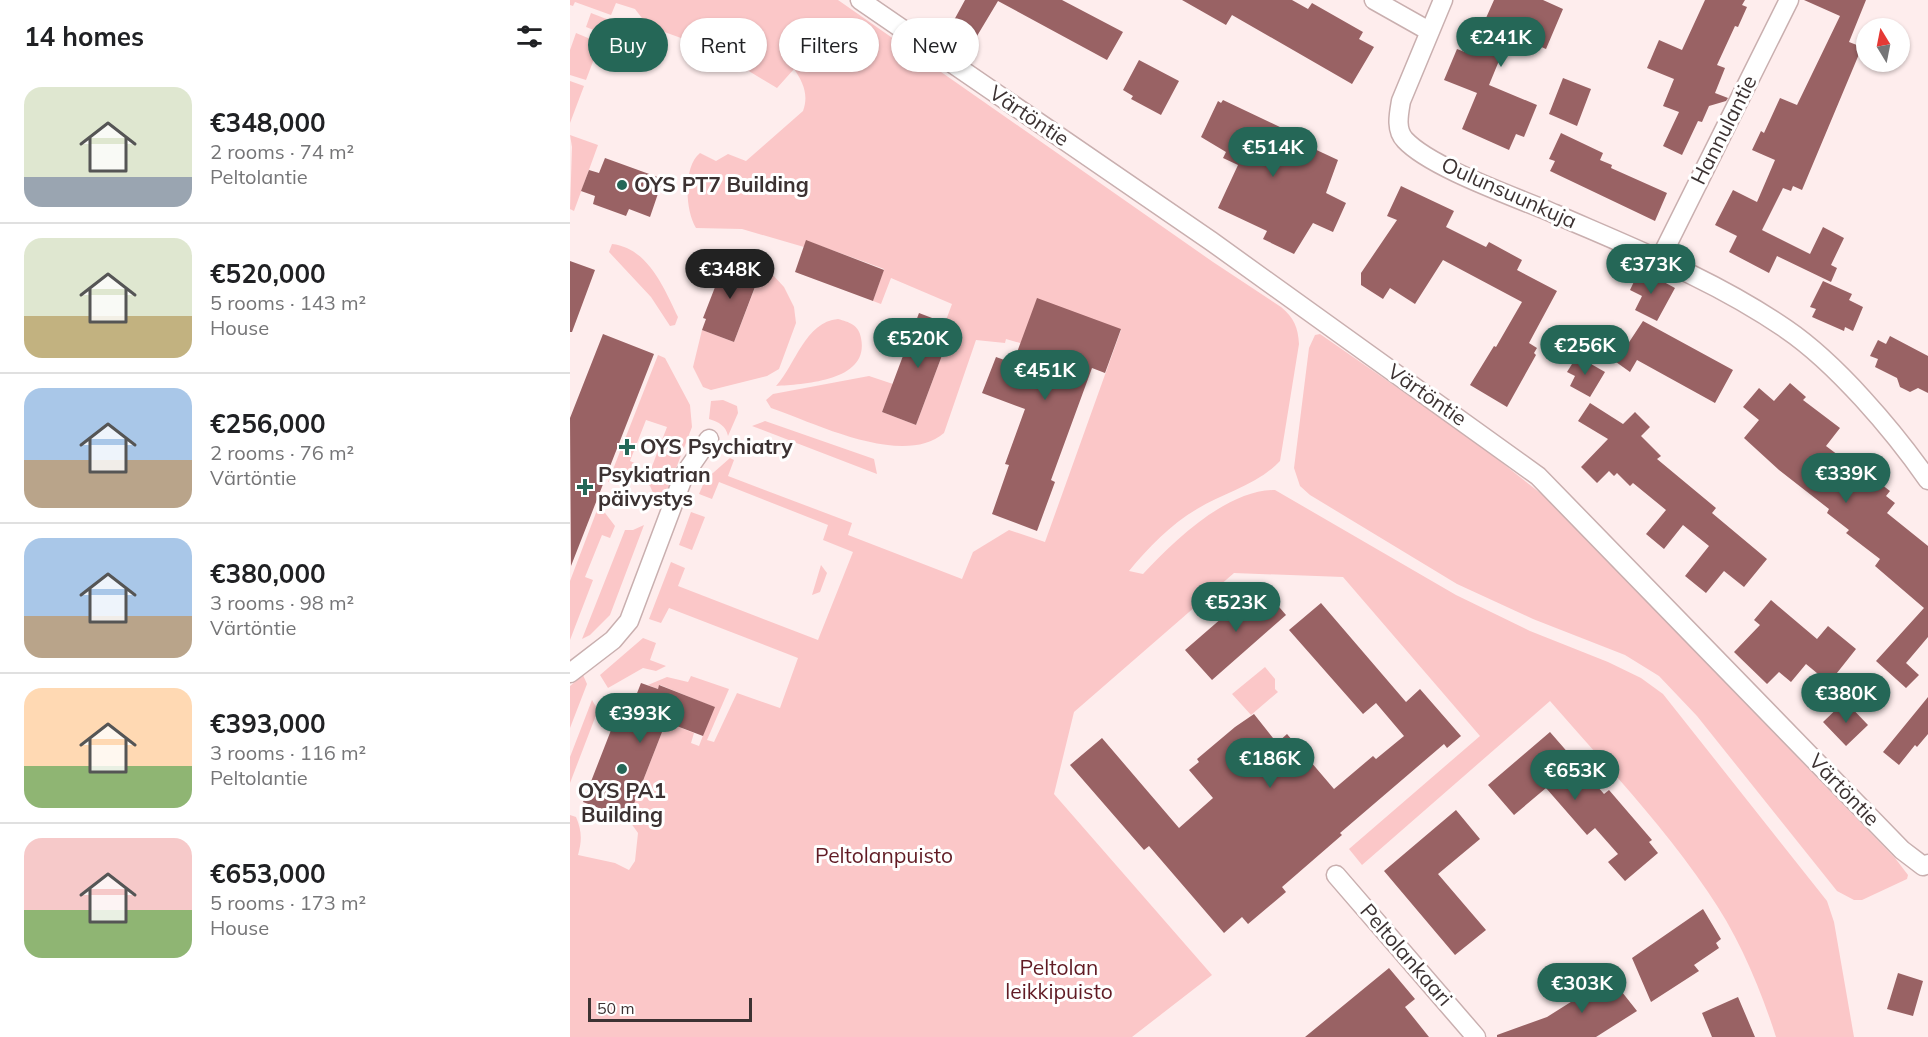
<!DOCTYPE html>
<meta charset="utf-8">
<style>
:root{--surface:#fff;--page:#f6f6f6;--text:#202124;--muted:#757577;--line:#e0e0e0;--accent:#256757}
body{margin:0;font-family:Mulish,sans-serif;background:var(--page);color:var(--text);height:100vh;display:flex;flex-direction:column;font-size:22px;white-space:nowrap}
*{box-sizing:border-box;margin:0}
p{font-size:20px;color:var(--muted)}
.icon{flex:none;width:33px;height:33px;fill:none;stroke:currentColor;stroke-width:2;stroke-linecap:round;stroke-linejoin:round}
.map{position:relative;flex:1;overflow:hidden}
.drawer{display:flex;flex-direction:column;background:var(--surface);width:570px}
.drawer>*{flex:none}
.top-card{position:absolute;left:18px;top:18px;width:570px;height:54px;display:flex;gap:12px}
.needle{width:39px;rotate:350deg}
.controls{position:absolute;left:1286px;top:18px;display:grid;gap:12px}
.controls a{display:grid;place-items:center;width:54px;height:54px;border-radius:50%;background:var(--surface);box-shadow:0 2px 4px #0004;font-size:30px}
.scale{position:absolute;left:18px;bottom:15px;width:164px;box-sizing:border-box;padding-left:6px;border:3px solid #3c3232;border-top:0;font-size:16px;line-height:21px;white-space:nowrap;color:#3c3232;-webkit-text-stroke:4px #fff;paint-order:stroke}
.price{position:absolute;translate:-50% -51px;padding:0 14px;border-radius:21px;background:var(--accent);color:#fff;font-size:20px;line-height:39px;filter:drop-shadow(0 2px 3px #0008)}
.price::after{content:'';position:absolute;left:50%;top:36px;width:18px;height:14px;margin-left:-9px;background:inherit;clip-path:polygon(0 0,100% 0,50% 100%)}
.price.current{background:#222;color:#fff}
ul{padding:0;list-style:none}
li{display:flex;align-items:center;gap:18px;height:150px;padding:0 24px}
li+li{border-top:2px solid var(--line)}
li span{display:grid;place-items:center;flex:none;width:168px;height:120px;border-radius:18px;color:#555}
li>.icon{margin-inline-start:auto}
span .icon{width:72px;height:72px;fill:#fffc;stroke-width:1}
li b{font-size:26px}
h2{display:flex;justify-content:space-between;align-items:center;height:72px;padding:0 24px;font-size:26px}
.tag{padding:0 21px;border-radius:27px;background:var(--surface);box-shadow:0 2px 4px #0004;font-size:21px;line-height:54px}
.tag.current{background:var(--accent);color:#fff}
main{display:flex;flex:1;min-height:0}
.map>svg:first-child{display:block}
.green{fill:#fbc7c8}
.building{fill:#996264}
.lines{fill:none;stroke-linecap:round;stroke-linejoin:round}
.minor-casing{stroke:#c9afaf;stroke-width:21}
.minor{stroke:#fff;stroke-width:18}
.poi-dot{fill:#256757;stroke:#fff;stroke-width:2}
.labels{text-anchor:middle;stroke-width:6;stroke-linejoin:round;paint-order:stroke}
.street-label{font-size:21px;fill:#3c3232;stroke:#fff}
.poi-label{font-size:21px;font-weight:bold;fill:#3c3232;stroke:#fff;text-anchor:start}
.park-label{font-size:21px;fill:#611b24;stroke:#fff}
</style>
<main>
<section class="drawer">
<h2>14 homes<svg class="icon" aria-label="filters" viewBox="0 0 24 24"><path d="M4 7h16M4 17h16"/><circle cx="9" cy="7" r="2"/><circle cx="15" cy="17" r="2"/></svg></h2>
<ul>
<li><span style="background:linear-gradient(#dfe7d0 75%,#9aa5b1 0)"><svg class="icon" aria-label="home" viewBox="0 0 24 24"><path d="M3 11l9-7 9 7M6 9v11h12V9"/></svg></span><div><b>€348,000</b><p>2 rooms · 74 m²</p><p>Peltolantie</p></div></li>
<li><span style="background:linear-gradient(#dfe7d0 65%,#c2b280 0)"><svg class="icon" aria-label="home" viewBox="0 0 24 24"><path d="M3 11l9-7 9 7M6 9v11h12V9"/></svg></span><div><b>€520,000</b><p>5 rooms · 143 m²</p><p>House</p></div></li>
<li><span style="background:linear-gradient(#a9c7e8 60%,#b9a48a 0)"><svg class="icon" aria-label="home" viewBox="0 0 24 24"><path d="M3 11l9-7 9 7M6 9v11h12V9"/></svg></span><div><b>€256,000</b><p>2 rooms · 76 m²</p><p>Värtöntie</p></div></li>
<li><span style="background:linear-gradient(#a9c7e8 65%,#b9a48a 0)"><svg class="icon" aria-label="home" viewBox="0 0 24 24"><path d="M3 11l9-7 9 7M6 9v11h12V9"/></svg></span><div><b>€380,000</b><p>3 rooms · 98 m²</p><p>Värtöntie</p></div></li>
<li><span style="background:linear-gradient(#ffd9b3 65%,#8fb573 0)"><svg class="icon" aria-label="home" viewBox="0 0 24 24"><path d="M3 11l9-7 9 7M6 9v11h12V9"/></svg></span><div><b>€393,000</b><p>3 rooms · 116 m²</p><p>Peltolantie</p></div></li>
<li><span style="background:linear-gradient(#f6c9c9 60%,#8fb573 0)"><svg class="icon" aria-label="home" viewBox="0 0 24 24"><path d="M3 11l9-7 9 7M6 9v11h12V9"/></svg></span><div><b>€653,000</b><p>5 rooms · 173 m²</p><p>House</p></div></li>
</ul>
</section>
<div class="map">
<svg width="1358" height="1037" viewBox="0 0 1358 1037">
<rect width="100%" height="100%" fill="#feeded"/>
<!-- green -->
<path class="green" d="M 0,0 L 268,0 L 643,262 L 711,307 C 724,318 728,327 729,344 L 710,461 C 689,484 654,493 627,509 C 601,524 578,548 559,571 L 573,574 C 604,541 656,490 705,490 L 886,595 L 960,631 L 1038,662 L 1071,678 L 1093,694 L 1257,901 L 1264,922 L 1284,1037 L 1206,1037 C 1190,987 1168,935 1138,892 C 1092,824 1034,763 980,701 L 792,865 L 779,849 L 910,736 L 773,577 L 664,573 L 504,712 L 484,794 L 642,975 L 562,1037 L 0,1037 L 0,815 L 6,817 C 12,831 12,841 8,855 L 45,863 L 59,870 L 65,861 L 68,833 L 58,819 L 96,722 L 124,733 L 121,743 L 129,746 L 144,707 L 90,685 L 88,689 L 78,685 L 97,677 L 118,682 L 121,676 L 159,689 L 137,740 L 144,742 L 167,693 L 210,708 L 228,658 L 99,608 L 91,623 L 79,619 L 101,562 L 115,568 L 108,586 L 248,640 L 283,552 L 253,540 L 258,525 L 149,482 L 142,499 L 129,494 L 135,480 L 160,458 L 164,460 L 158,476 L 282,523 L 278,535 L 392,579 L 403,552 L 439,530 L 475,542 L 551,330 L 450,343 L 436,339 L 435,343 L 406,340 L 374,433 C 333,468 245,423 201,408 L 196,400 L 203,394 L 299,376 L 323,384 L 312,412 L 346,425 L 383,326 L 375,323 L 382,304 L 321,278 L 311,304 L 303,301 L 314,269 L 237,241 L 234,247 L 172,229 L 126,228 C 115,211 113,166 130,153 L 146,161 L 158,154 L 176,161 L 233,111 C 239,95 233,82 224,69 L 207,88 L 144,50 L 78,26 L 65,9 L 46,3 L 41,15 L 5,2 L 3,6 L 0,5 Z
M 21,13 L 39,20 L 34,34 L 16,27 Z
M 6,33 L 30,43 L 16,80 L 0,75 L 0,50 Z
M 0,81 L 14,86 L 0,123 Z
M 0,135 L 28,145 L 4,211 L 0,209 L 2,147 Z
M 42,244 C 78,248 94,288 108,317 L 105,325 L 100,326 L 81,297 L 39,252 Z
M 186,265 L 202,274 L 214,287 L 224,307 L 226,323 L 209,369 L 197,376 L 141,390 L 133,387 L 123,367 L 132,330 L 164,342 L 191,272 L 183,268 Z
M 268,319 C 279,322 289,325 291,338 C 300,381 235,384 206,386 C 226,364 235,322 268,319 Z
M 750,334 L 907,443 L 974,496 L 1325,858 L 1338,875 L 1337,879 L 1292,900 L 1284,900 L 1267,891 L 1127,716 L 1089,676 L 1055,655 L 963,619 L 887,584 L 740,495 L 730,486 L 724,468 L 739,348 L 745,335 Z
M 88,355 L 95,358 L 120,405 L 122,427 L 93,502 L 88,504 L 80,486 L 74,480 L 79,468 L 81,469 L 97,427 L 76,420 L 60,461 L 69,465 L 64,476 L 55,476 L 38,482 Z
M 153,400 L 167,406 L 168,413 L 158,436 C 156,426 149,422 139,419 L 141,401 Z
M 195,421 L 304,459 L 307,474 L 182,426 Z
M 29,505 L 45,526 L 40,538 L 32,535 L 15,577 L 23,580 L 0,640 L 0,581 Z
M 121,512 L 135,517 L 122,550 L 109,545 Z
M 74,525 L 40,615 L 20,635 L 12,639 L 55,530 L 63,530 Z
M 251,565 L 257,573 L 250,592 L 242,595 Z
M 73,638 L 86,643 L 80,660 L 96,666 L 86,671 L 73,668 L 38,688 L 30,675 Z
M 695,667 L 705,679 L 705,689 L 708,692 L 681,715 L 662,694 Z
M 13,675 L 17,684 L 0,728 L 0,686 Z
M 22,700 L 28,710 L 0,783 L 0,757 Z"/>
<!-- building -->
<path class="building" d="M 395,0 L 492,0 L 553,32 L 537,60 L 428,1 L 407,36 L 383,22 Z
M 612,0 L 722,0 L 738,9 L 742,3 L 793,32 L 789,39 L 804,47 L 782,84 L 662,15 L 656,25 Z
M 924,0 L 973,0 L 993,9 L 976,49 L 946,36 L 944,41 L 938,39 L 919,85 L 967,105 L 954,137 L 946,134 L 939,150 L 892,129 L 907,93 L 874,80 L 887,49 L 900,54 Z
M 1135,0 L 1175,0 L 1172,5 L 1177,7 L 1168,27 L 1165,26 L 1147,65 L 1155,68 L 1145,93 L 1158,98 L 1156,101 L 1139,106 L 1132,122 L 1128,121 L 1112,155 L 1093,146 L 1109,112 L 1093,106 L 1104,79 L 1077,68 L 1089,40 L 1112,50 Z
M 1234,0 L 1296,0 L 1279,42 L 1292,47 L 1232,190 L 1223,186 L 1221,191 L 1213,188 L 1192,230 L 1240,254 L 1253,227 L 1274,238 L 1261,265 L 1267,268 L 1261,282 L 1207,256 L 1199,273 L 1159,252 L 1167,236 L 1145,225 L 1163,190 L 1187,202 L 1205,160 L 1182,150 L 1191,131 L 1194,133 L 1210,98 L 1227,105 L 1270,16 Z
M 569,60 L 609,81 L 591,115 L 561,99 L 563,96 L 553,90 Z
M 993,78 L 1021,89 L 1007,126 L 979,114 Z
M 653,100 L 712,128 L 710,133 L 768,160 L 756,193 L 776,203 L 763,232 L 743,223 L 724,254 L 693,239 L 697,231 L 648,208 L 668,165 L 653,158 L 656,152 L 631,137 L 648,101 L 651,103 Z
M 991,133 L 1033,153 L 1030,160 L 1042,165 L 1041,168 L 1097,193 L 1085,221 L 980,171 L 985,161 L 979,159 Z
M 35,158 L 93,179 L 80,217 L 59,209 L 56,216 L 23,204 L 25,196 L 11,191 L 19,170 L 29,173 Z
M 831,186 L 884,211 L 876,227 L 916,247 L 919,242 L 952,260 L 947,270 L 987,291 L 959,343 L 967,348 L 964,353 L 966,355 L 937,407 L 900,385 L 924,346 L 926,347 L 952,302 L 873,260 L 845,304 L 820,288 L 813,299 L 791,285 L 791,273 L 827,220 L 817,216 Z
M 236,240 L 314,270 L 303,301 L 225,272 Z
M 159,259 L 191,271 L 164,342 L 132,330 L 136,319 L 133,318 L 154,264 L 157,265 Z
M 0,261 L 25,270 L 2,332 L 0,332 Z
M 1070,269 L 1105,288 L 1087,321 L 1065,310 L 1072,296 L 1060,290 Z
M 1253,281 L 1282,294 L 1279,300 L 1293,307 L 1283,331 L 1275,327 L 1274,331 L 1242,317 L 1246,309 L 1240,307 Z
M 467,298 L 551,329 L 535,373 L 522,368 L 481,480 L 485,482 L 467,531 L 422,514 L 439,465 L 435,464 L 455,409 L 412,393 L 426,357 L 443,363 Z
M 349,313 L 383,326 L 346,425 L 312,412 Z
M 1073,321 L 1163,370 L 1145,403 L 1067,360 L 1060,372 L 1046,362 Z
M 33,334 L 84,354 L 1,566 L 0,418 Z
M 1320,336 L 1358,356 L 1358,393 L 1348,388 L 1340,392 L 1330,387 L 1327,378 L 1305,367 L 1308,359 L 1300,356 L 1308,340 L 1316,344 Z
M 1007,356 L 1035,372 L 1020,397 L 1000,386 L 1005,376 L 997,372 Z
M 1220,383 L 1236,397 L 1233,400 L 1270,428 L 1256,446 L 1288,470 L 1293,463 L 1310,476 L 1307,481 L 1320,491 L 1316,496 L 1325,503 L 1317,513 L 1358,546 L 1358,637 L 1336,663 L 1349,675 L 1336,688 L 1306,661 L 1354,608 L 1305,566 L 1310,559 L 1276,533 L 1279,530 L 1257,513 L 1259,509 L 1209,470 L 1174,438 L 1189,420 L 1173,407 L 1189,388 L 1204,401 Z
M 1020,403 L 1053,424 L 1065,412 L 1080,427 L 1071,436 L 1091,456 L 1087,459 L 1146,508 L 1142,513 L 1197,559 L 1174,587 L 1154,571 L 1136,593 L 1115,576 L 1139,546 L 1113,525 L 1094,549 L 1076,534 L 1096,510 L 1063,483 L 1060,486 L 1047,473 L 1044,476 L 1039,471 L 1027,483 L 1011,467 L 1038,439 L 1008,421 Z
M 690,585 L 716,615 L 642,680 L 615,650 Z
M 1201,600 L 1247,639 L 1258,626 L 1286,649 L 1259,683 L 1236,664 L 1221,682 L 1209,672 L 1197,684 L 1164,652 L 1190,625 L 1184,620 Z
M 751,603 L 836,702 L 850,689 L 891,736 L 877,748 L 874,744 L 770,833 L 772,835 L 712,887 L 716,892 L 678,924 L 672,917 L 654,933 L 579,846 L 574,850 L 500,765 L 532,738 L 609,828 L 643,798 L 619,770 L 629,762 L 627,759 L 665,727 L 684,714 L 707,743 L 717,734 L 764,789 L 803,756 L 806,759 L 834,736 L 806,703 L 793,714 L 719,630 Z
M 71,683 L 88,689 L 89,685 L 145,707 L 133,736 L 96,722 L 58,819 L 13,802 L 52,702 L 62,706 Z
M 1358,697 L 1358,734 L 1347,747 L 1345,745 L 1329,765 L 1313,752 Z
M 1275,701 L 1298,725 L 1276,746 L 1253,722 Z
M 980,732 L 1034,794 L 1039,790 L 1082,840 L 1079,842 L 1088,853 L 1055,881 L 1038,862 L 1048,854 L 1025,828 L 1017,835 L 976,788 L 944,815 L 918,785 Z
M 886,810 L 910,839 L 868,874 L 916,930 L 885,955 L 814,871 Z
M 1133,909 L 1151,939 L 1146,943 L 1149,948 L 1124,965 L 1129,971 L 1081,1002 L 1062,958 Z
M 819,968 L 845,999 L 835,1007 L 859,1037 L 735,1037 Z
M 1037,973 L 1067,1011 L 1026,1037 L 927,1037 L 927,1035 L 977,1017 L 1023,988 L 1020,984 Z
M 1328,973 L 1353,981 L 1343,1016 L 1317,1009 Z
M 1168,997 L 1185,1037 L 1142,1037 L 1132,1013 Z"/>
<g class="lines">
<!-- minor casing -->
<g class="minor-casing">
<path id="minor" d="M 290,0 L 641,241 L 968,476 L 1332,850 L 1353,866 L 1358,864
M 804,0 L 859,31
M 873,0 L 831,101 C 829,113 825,130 835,140 C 861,168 946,197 985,214 C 1063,248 1145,280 1216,329 C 1266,363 1323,430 1358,480
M 1090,259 L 1219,0
M 0,673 L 43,640 L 59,621 L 114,475 L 139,439
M 766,875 L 906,1037"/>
</g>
<!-- minor -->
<use href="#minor" class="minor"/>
</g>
<!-- markers -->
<g class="poi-dot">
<circle cx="52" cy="185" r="6"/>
<path d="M54 438h6v6h6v6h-6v6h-6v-6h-6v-6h6z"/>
<path d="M12 478h6v6h6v6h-6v6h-6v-6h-6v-6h6z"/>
<circle cx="52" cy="769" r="6"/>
</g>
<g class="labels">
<!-- street labels -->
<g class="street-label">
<text transform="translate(459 116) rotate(34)" y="7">Värtöntie</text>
<text transform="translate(1154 130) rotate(-63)" y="7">Hannulantie</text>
<text transform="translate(939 193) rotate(24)" y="7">Oulunsuunkuja</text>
<text transform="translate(857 395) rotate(35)" y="7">Värtöntie</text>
<text transform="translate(1274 790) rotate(46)" y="7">Värtöntie</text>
<text transform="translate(836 955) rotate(49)" y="7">Peltolankaari</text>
</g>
<!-- poi labels -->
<g class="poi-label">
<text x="64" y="192">OYS PT7 Building</text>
<text x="70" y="454">OYS Psychiatry</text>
<text x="28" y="482">Psykiatrian<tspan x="28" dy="24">päivystys</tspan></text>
<text x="52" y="798" text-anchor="middle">OYS PA1<tspan x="52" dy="24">Building</tspan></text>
</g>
<!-- park labels -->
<g class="park-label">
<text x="314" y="863">Peltolanpuisto</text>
<text x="489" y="975">Peltolan<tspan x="489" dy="24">leikkipuisto</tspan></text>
</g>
</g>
</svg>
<div class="controls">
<a><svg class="needle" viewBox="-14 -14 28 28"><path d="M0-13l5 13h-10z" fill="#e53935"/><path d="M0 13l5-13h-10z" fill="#757577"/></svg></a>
</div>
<div class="scale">50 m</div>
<b class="price" style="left:931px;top:68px">€241K</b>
<b class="price" style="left:703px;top:178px">€514K</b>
<b class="price" style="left:1081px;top:295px">€373K</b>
<b class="price current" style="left:160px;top:300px">€348K</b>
<b class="price" style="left:348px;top:369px">€520K</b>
<b class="price" style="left:1015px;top:376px">€256K</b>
<b class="price" style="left:475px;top:401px">€451K</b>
<b class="price" style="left:1276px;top:504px">€339K</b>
<b class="price" style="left:666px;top:633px">€523K</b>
<b class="price" style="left:1276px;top:724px">€380K</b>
<b class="price" style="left:70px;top:744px">€393K</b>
<b class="price" style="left:700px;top:789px">€186K</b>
<b class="price" style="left:1005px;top:801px">€653K</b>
<b class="price" style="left:1012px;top:1014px">€303K</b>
<div class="top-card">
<a class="tag current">Buy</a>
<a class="tag">Rent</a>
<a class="tag">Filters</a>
<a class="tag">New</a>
</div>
</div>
</main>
